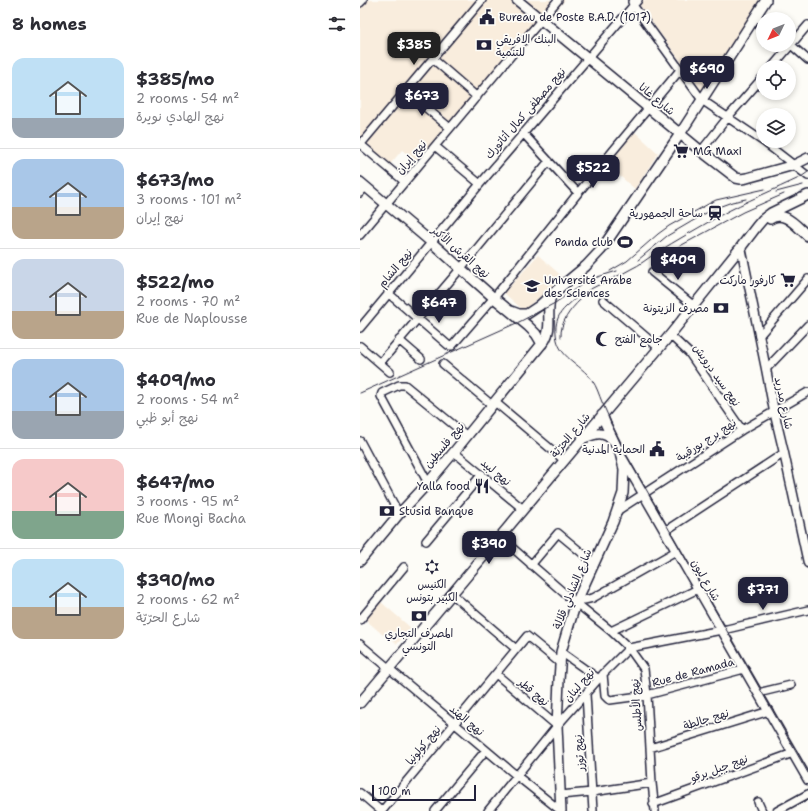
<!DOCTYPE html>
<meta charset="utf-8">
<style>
:root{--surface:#fff;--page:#f2f2f3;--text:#2b2b33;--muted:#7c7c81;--line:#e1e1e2;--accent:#22223b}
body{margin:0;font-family:"Shantell Sans","Playpen Sans Arabic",sans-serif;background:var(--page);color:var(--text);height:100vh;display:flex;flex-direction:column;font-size:15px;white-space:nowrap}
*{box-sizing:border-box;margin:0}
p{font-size:13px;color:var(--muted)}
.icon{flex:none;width:22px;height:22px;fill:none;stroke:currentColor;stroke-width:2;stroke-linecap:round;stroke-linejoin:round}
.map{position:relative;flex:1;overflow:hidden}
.drawer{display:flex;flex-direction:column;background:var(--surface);width:360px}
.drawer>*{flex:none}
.needle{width:26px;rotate:227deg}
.tools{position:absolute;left:396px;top:12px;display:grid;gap:8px}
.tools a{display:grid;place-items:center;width:40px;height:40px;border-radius:50%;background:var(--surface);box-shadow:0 2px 6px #0003;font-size:20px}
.scale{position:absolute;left:12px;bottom:10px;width:104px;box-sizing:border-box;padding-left:4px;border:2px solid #22223b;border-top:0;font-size:11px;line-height:14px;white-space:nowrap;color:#22223b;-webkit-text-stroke:3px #fdfcf7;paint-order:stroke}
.price{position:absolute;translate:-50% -34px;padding:0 9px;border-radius:8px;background:var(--accent);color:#fff;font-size:13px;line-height:26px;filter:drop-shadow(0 1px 2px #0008)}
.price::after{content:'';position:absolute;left:50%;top:24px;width:12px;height:9px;margin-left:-6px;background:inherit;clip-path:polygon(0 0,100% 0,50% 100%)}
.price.active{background:#222;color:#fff}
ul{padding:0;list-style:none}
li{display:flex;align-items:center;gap:12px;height:100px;padding:0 12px}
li+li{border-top:1px solid var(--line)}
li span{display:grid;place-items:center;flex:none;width:112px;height:80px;border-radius:12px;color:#555}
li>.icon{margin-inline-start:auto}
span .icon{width:48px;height:48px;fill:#fffc;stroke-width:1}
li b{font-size:17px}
h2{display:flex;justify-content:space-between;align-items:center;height:48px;padding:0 12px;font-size:17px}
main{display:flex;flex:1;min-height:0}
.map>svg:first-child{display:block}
.built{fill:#f9eddd}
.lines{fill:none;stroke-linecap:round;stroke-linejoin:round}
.minor-casing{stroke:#22223b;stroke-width:10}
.tertiary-casing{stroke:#22223b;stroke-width:11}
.secondary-casing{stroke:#22223b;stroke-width:12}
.minor{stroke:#fdfcf7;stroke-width:7}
.tertiary{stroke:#fdfcf7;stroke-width:8}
.secondary{stroke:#fdfcf7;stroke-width:9}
.tram{stroke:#22223b;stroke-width:1}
.labels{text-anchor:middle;stroke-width:3.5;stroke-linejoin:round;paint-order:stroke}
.poi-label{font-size:11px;fill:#22223b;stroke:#fdfcf7;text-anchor:start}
.street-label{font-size:11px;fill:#22223b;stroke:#fdfcf7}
</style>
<main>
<section class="drawer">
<h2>8 homes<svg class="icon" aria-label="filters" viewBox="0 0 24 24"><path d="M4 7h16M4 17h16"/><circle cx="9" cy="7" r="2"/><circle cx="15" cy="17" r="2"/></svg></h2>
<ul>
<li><span style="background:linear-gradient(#bfe0f5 75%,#9aa5b1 0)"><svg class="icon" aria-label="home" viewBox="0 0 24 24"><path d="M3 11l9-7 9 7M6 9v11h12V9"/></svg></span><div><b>$385/mo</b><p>2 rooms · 54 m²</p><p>نهج الهادي نويرة</p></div></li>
<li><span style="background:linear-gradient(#a9c7e8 60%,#b9a48a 0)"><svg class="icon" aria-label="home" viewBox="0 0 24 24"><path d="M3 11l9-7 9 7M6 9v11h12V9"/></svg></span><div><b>$673/mo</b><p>3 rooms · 101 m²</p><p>نهج إيران</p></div></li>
<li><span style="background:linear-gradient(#c9d6e8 65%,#b9a48a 0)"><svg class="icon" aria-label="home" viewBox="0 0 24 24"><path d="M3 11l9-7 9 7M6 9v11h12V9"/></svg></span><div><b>$522/mo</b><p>2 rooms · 70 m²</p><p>Rue de Naplousse</p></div></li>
<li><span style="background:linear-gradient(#a9c7e8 65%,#9aa5b1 0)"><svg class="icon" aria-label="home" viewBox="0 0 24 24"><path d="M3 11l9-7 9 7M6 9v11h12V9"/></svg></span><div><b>$409/mo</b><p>2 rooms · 54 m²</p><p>نهج أبو ظبي</p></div></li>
<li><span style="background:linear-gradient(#f6c9c9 65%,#7fa58c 0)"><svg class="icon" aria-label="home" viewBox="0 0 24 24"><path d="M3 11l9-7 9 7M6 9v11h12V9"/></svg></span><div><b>$647/mo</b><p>3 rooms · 95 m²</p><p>Rue Mongi Bacha</p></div></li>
<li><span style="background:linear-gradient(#bfe0f5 60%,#b9a48a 0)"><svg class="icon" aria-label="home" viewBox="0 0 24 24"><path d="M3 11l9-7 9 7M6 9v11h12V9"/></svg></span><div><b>$390/mo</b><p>2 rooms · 62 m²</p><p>شارع الحرّيّة</p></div></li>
</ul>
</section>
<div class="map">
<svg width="448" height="811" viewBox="0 0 448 811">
<rect width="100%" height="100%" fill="#fdfcf7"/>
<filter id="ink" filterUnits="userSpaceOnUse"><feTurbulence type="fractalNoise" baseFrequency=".025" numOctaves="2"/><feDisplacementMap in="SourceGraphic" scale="8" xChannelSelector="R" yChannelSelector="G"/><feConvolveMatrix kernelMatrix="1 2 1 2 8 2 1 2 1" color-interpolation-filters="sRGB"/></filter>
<g filter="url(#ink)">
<!-- built -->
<path class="built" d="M 7,0 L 205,0 L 190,18 L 184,13 L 58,163 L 42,150 L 27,168 L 0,145 L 0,9 Z
M 276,0 L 412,0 L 348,99 Z
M 275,132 L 298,153 L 275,189 L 247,165 Z
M 178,255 L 204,278 L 163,310 L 144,293 Z
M 21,602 L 51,628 L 37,644 L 32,639 L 34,636 L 28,630 L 23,635 L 6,620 Z"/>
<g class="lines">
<!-- minor casing -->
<g class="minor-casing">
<path id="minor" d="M 272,2 L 273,5 L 342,100 L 404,142 L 448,176
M 0,3 L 3,0
M 396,16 L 403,22
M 429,43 L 448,60
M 73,59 L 117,97
M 412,67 L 448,25
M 46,91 L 90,128
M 163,133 L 218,193
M 0,144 L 45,182
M 0,145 L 122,0
M 75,146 L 120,184
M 341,151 L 368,117 L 403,77
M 0,193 L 5,187
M 0,235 L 198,0
M 292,272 L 334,306
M 28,293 L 88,345 L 90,346 L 92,346 L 137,294 L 218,193 L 320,70
M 243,300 L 299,348
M 0,328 L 120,184 L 278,0
M 310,335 L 329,353 L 382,430
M 399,336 L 448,279
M 39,340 L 61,359
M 0,346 L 30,372
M 20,363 L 101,268 L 189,161
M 83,364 L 132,405
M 406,369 L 448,325
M 135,402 L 204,460
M 0,441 L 39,514
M 94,452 L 163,509
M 68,483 L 21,396 L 22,393 L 39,385 L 45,385 L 107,436
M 257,511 L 382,430 L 448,392
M 305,531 L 424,453
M 140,537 L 204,593 L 251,631 L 269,648 L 284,669 L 287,695 L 292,783 L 295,811
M 66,541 L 122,474
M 171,565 L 198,533 L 234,563
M 92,594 L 156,649
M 218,600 L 224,600 L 233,598 L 316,551
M 0,620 L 44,567
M 251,631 L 338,589
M 0,644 L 157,776 L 201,811
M 201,652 L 239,679
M 136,674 L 197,726
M 243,674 L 245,696 L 248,699 L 250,700 L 287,695 L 384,669
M 398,693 L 431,685
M 226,694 L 233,811
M 290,748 L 409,711
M 0,793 L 21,811
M 200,795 L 232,792 L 292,783
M 398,802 L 402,811
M 293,804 L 433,753
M 22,811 L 167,636 L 201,664
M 75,811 L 126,750
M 128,811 L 197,726 L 243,674 L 269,648 L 367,629 L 448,610
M 417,811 L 448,794"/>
</g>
<!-- tertiary casing -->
<g class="tertiary-casing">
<path id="tertiary" d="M 381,247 L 406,369 L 414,411 L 424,453 L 448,563
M 263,459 L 448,780"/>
</g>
<!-- secondary casing -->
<g class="secondary-casing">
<path id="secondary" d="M 157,0 L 341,151 L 376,178 L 381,179 L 387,178 L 434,165 L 448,158
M 0,182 L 71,242 L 134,298 L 168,326 L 176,334 L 182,344
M 410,219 C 424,209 437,227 448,236
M 151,311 L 159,314 L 167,314 L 179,306 L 192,294 L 226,266 L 241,250 L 320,134 L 406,0
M 224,438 C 237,433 243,431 254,441
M 0,561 L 39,514 L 68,483 L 94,452 L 185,340 C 191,330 188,319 189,307 C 189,303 190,298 192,294
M 0,703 L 310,335 L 381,247 L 397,226 L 403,219 L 411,213 L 448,195
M 201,811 L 197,726 L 199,680 L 201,652 L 209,625 L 216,603 L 253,522 L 263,493 L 264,469 L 260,453 L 246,425 L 242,415"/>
</g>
<!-- minor -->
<use href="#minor" class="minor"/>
<!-- tertiary -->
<use href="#tertiary" class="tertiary"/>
<!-- secondary -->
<use href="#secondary" class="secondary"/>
<!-- tram -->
<path class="tram" d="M 448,172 L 441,177 C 414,190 386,201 359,216 C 338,228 317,240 296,253 C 288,258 280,265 271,269 C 249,282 224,288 206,307 C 198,314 195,323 196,334 C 198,358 220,363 232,380 C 237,387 239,395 242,402 C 249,417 255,432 262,447 L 448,773
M 416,192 L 443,185
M 296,259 L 383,212 L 424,194
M 278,260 L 307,236 L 353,209 L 372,202 L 386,199
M 250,271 L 267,261 L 298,234 L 309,226 L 350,203 L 356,200 L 405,189
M 201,337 C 200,322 210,310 220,300
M 0,393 L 161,321 L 195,303 L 224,283 L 231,279 L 257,271"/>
</g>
</g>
<!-- icons -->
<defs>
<g id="civic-bare" transform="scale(1.2)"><path d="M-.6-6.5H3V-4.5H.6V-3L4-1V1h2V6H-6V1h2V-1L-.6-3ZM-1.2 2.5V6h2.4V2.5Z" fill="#22223b" stroke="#fdfcf7" stroke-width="2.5" paint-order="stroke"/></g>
<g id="bank-bare" transform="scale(1.2)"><path d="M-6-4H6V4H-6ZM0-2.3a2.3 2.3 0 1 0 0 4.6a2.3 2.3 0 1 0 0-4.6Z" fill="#22223b" stroke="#fdfcf7" stroke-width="2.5" paint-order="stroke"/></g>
<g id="supermarket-bare" transform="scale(1.2)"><path d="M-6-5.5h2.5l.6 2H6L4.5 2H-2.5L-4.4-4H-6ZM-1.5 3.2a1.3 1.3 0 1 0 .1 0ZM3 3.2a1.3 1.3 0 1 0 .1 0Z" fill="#22223b" stroke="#fdfcf7" stroke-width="2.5" paint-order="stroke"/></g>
<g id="station-bare" transform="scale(1.2)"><path d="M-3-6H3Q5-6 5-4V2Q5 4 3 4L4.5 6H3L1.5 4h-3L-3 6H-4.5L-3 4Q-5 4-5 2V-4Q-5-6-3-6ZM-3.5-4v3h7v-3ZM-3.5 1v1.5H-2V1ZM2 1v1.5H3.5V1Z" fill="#22223b" stroke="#fdfcf7" stroke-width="2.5" paint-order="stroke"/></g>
<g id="stadium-bare" transform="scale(1.2)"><path d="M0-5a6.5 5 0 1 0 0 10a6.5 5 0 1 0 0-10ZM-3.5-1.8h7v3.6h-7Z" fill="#22223b" stroke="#fdfcf7" stroke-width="2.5" paint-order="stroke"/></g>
<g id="university-bare" transform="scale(1.2)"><path d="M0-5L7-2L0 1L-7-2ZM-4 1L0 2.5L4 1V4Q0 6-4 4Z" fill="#22223b" stroke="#fdfcf7" stroke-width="2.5" paint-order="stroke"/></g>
<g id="mosque-bare" transform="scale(1.2)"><path d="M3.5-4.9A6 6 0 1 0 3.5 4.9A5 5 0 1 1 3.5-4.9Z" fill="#22223b" stroke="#fdfcf7" stroke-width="2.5" paint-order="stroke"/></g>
<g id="restaurant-bare" transform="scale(1.2)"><path d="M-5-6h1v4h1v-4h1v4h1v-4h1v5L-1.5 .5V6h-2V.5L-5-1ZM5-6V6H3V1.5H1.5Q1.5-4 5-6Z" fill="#22223b" stroke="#fdfcf7" stroke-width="2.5" paint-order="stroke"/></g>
<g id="synagogue-bare" transform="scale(1.2)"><path d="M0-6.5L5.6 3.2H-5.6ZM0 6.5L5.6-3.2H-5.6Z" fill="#22223b" stroke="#fdfcf7" stroke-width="2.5" paint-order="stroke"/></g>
</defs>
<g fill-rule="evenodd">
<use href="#civic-bare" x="127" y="17"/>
<use href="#bank-bare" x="124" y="45"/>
<use href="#supermarket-bare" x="321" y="151"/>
<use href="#station-bare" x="355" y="213"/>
<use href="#stadium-bare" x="265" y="242"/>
<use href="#supermarket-bare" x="428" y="280"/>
<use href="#university-bare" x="172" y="286"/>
<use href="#bank-bare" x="361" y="308"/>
<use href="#mosque-bare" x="243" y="339"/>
<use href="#civic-bare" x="297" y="449"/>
<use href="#restaurant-bare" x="122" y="486"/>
<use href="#bank-bare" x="27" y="511"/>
<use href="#synagogue-bare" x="72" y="567"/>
<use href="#bank-bare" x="59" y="616"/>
</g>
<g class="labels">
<!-- poi labels -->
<g class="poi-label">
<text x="139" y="21">Bureau de Poste B.A.D. (1017)</text>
<text x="136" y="43">البنك الافريقي<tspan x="136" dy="13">للتنمية</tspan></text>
<text x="333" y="155">MG Maxi</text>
<text x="343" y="217" text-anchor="end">ساحة الجمهورية</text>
<text x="253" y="246" text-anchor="end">Panda club</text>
<text x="184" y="284">Université Arabe<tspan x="184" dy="13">des Sciences</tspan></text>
<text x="416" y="284" text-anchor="end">كارفور ماركت</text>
<text x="349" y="312" text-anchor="end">مصرف الزيتونة</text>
<text x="255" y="343">جامع الفتح</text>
<text x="285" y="453" text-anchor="end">الحماية المدنية</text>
<text x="110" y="490" text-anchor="end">Yalla food</text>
<text x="39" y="515">Stusid Banque</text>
<text x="72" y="588" text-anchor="middle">الكنيس<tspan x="72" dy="13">الكبير بتونس</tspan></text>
<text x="59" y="637" text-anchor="middle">المصرف التجاري<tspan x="59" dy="13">التونسي</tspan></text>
</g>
<!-- street labels -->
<g class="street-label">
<text transform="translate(297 99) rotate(40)" y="4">شارع غانا</text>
<text transform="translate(165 113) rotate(-49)" y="4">نهج مصطفى كمال أتاتورك</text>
<text transform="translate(51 157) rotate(-50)" y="4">نهج إيران</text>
<text transform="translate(101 252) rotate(41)" y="4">نهج القرش الأكبر</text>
<text transform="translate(35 268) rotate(-50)" y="4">نهج الشام</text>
<text transform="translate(357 375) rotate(55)" y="4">نهج سيد درويش</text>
<text transform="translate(424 403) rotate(78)" y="4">شارع مدريد</text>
<text transform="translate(210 435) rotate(-50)" y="4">شارع الحرّيّة</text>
<text transform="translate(346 440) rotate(-33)" y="4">نهج برج بورقيبة</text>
<text transform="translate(84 445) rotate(-50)" y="4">نهج فلسطين</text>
<text transform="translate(136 472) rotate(40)" y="4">نهج لبيد</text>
<text transform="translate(346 580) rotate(60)" y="4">شارع ليون</text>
<text transform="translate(212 589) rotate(-68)" y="4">شارع الشادلي قلالة</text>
<text transform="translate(333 672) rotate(-15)" y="4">Rue de Ramada</text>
<text transform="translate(219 685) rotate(-49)" y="4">نهج لبنان</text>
<text transform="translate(174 692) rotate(40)" y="4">نهج قطر</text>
<text transform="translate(276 705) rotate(-94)" y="4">نهج الأطلس</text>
<text transform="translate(346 719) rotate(-17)" y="4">نهج جالطة</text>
<text transform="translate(107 720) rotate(40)" y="4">نهج الهند</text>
<text transform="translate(63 745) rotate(-50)" y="4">نهج كولونيا</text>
<text transform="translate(219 753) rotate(-94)" y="4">نهج توزر</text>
<text transform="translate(359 768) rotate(-20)" y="4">نهج جبل برقو</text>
</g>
</g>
</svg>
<div class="tools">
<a><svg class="needle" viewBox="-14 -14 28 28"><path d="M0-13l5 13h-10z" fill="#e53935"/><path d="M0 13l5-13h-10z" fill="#7c7c81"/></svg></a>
<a><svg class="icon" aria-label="locate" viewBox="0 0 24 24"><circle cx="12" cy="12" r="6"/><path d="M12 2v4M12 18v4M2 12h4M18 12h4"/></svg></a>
<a><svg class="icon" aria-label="layers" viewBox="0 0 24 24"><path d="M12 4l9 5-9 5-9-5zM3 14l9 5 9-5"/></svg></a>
</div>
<div class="scale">100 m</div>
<b class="price active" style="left:54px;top:66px">$385</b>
<b class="price" style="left:347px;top:90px">$690</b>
<b class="price" style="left:62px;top:117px">$673</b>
<b class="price" style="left:233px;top:189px">$522</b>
<b class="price" style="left:318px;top:281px">$409</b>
<b class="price" style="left:79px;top:324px">$647</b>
<b class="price" style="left:129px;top:565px">$390</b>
<b class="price" style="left:403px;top:611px">$771</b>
</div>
</main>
